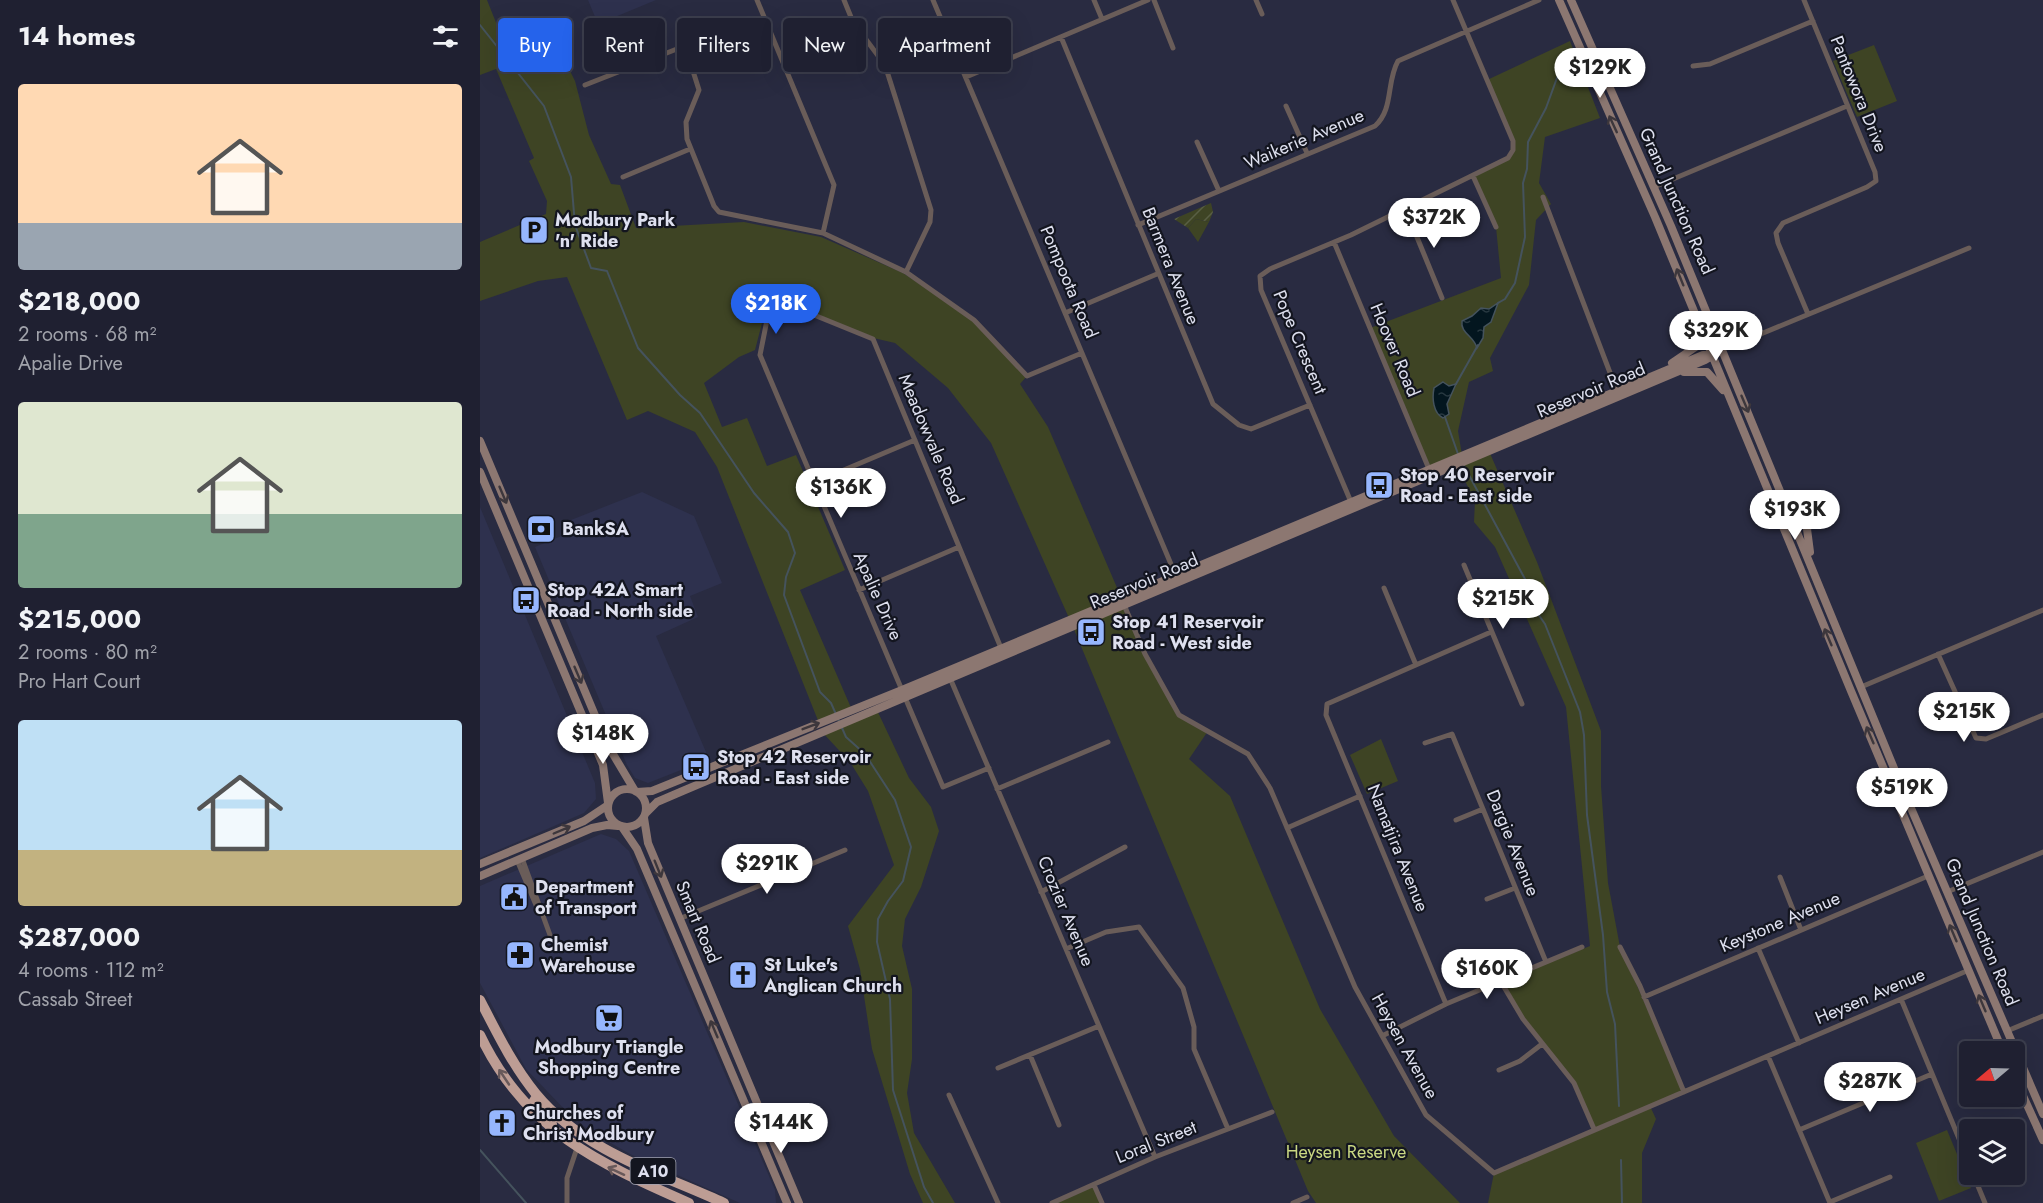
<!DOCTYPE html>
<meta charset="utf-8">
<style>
:root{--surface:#1f2031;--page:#2c2d3d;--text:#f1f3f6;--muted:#a1a3ab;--line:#3c3e4d;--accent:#2563eb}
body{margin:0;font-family:Jost,sans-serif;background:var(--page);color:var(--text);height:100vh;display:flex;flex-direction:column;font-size:22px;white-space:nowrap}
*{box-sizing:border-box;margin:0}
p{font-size:20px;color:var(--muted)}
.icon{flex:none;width:33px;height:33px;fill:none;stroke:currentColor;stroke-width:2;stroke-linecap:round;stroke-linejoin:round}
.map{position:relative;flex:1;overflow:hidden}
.drawer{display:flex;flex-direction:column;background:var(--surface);width:480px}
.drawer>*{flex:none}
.guide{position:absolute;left:18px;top:18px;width:570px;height:54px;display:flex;gap:12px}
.needle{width:39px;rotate:251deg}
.fabs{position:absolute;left:1479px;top:1041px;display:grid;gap:12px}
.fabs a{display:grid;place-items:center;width:66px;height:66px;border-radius:6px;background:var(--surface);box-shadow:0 6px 24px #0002,0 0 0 2px var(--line);font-size:30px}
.price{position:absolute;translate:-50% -51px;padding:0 14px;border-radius:21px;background:#fff;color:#222;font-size:20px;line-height:39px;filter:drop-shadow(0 2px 3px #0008)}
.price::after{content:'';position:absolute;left:50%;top:36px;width:18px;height:14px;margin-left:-9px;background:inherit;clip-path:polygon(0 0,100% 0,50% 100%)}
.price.on{background:var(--accent);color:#fff}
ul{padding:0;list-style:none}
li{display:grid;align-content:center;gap:12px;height:318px;padding:0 18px}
li span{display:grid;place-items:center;height:186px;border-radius:6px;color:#555}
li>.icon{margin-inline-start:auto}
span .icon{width:108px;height:108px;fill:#fffc;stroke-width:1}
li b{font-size:26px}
h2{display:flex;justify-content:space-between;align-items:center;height:72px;padding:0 18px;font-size:26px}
.pill{padding:0 21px;border-radius:6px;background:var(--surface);box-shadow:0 6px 24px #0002,0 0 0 2px var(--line);font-size:21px;line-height:54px}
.pill.on{background:var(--accent);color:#fff}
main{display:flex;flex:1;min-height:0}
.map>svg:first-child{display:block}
.built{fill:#2e314e}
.park{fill:#3e4424}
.garden{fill:url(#garden-furrows)}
.water{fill:url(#water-ripples);stroke:#45535d;stroke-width:1.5}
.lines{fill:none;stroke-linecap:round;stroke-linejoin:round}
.stream{stroke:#45535d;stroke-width:2}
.street{stroke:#6a5d59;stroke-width:5}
.secondary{stroke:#8c7771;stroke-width:8}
.highway{stroke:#bd9d94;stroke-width:10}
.oneway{stroke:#3d373c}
.oneway2{stroke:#68595a}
.labels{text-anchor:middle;stroke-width:4.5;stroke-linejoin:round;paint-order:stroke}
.shield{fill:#13151f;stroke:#a1a3b1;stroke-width:1.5}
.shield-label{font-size:16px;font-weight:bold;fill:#dee0ef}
.street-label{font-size:18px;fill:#dee0ef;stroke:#13151f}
.poi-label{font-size:18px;font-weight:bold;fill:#dee0ef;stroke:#13151f;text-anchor:start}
.park-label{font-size:18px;fill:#c9d782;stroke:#13151f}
</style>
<main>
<section class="drawer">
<h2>14 homes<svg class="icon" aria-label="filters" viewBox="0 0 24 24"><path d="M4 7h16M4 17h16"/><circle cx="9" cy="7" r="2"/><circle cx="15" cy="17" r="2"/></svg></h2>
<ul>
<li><span style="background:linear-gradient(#ffd9b3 75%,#9aa5b1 0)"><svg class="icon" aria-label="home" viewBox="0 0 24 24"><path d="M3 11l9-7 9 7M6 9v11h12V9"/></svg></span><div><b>$218,000</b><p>2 rooms · 68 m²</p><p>Apalie Drive</p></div></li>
<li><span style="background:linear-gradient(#dfe7d0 60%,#7fa58c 0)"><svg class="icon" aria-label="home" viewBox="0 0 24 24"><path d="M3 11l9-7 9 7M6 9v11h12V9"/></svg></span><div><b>$215,000</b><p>2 rooms · 80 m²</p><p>Pro Hart Court</p></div></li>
<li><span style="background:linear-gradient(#bfe0f5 70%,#c2b280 0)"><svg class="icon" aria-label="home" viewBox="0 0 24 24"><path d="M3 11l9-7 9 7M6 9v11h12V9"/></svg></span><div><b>$287,000</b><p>4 rooms · 112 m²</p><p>Cassab Street</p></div></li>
</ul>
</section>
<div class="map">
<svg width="1563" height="1203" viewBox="0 0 1563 1203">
<defs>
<pattern id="garden-furrows" width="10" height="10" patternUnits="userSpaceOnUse" patternTransform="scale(1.5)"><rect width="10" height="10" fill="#3e4424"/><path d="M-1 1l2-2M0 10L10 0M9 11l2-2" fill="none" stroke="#595f44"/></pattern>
<pattern id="water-ripples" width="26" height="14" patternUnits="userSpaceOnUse" patternTransform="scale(1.5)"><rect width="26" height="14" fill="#03161f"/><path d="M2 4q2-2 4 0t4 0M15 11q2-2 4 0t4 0" fill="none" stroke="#273840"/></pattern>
</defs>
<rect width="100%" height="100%" fill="#292b41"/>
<!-- built -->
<path class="built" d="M 108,0 L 176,0 L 118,24 Z
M 162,492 L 214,516 L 242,583 L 210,596 L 218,617 L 176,636 L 229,759 L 168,783 L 155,778 L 147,765 L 55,547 L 91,532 L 91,520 Z
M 0,507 L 115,783 L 116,799 L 104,813 L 0,858 Z
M 121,834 L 136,839 L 149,851 L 295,1190 L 296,1203 L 260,1203 L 150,1154 L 110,1131 L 87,1112 L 46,1069 L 0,983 L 0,886 Z"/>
<!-- park -->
<path class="park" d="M 0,0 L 7,0 L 17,25 L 33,19 L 49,55 L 77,45 L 95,81 L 109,135 L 131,184 L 140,185 L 156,228 L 264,222 L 341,237 L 423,273 L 494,320 L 547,376 L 540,384 L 568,427 L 641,597 L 589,618 L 511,443 L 468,388 L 415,343 L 389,337 L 294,303 L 287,304 L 275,350 L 259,357 L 224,383 L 242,427 L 267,418 L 287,466 L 316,455 L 365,570 L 320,590 L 372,710 L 339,723 L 237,467 L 215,432 L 168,411 L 147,420 L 87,277 L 58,281 L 0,301 L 0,242 L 66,214 L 67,201 L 49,161 L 54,158 L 16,69 L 0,75 Z
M 1090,41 L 1120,118 L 1065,137 L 1059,183 L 1071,204 L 1056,220 L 1049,285 L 1010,358 L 1013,371 L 989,382 L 978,431 L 982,455 L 949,469 L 890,328 L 1021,278 L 1016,227 L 993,176 L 1028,158 L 1033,141 L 1007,80 Z
M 1394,45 L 1417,101 L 1377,117 L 1353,61 Z
M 716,219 L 729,222 L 718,242 L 708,228 Z
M 1009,451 L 1057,562 L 1121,731 L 1121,786 L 1128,883 L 1140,947 L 1204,1092 L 1170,1106 L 1176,1119 L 1162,1153 L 1162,1203 L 1008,1203 L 1014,1173 L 1114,1129 L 1094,1083 L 1026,994 L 1021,982 L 1110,946 L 1086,707 L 1015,547 L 994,522 L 995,501 L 977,465 Z
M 645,607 L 665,654 L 699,714 L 728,731 L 709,759 L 750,796 L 840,1009 L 914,1136 L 980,1203 L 836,1203 L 828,1191 L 593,627 Z
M 396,708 L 429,778 L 451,807 L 459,831 L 441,887 L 425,919 L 422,946 L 432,989 L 432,1059 L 427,1093 L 434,1133 L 475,1203 L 443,1203 L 430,1174 L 392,1049 L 380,969 L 368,926 L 414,865 L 388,791 L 370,762 L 342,732 Z
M 901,739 L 918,781 L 887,794 L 870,755 Z
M 1467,1130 L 1491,1188 L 1459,1201 L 1436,1143 Z
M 614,1185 L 622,1203 L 572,1203 Z"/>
<!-- garden -->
<path class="garden" d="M 731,203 L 733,212 L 729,222 L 716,219 L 708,228 L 694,219 Z"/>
<!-- water -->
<path class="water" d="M 1018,303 L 1011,322 L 1004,327 L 1003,338 L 997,348 C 994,336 980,333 982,321 L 992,316 L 1001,308 L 1009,309 Z
M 963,382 L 969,386 L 976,384 L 967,404 L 969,414 L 963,418 C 953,413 952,398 954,388 Z"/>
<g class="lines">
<!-- stream -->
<path class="stream" d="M 0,25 L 64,106 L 91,177 L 95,225 L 111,268 L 127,271 L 158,348 L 200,395 L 220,413 L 274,493 L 308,532 L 315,553 L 306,577 L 304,595 L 340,692 L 351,703 L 366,737 L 385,754 L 415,800 L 431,847 L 423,881 L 408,901 L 398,919 L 397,942 L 410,999 L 413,1090 L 444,1187 L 453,1203
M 1018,303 L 1025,299 L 1035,283 L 1045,237 L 1043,183 L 1047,169 L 1048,142 L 1066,108 L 1081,67 L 1091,53
M 976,384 L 998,345
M 965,417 L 978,454
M 983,464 L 1052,592 L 1058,614 L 1065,624 L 1100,712 L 1104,735 L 1107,815 L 1123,935 L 1127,992 L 1135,1024 L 1139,1106
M 0,1150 L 46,1203
M 1141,1160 L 1142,1203"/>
<!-- street -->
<path class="street" d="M 277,0 L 354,185 L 343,233
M 364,0 L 373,22 L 405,65 L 451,210 L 450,222 L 426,272
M 453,0 L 696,576
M 614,0 L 622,19
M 674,0 L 693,48
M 776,0 L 782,14
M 1324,0 L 1395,172 L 1396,181 L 1387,187 L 1303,223 L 1296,233 L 1298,243 L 1328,314
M 581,37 L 733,404 L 759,425 L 771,429 L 830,405
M 405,65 L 470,39
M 1213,66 L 1230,64 L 1333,21
M 486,77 L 668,0
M 105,85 L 202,47 L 206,49 L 219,90 L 206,122 L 207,139 L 234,206 L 239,212 L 343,233 L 426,272 L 494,320 L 547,376 L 602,353
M 806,106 L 827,153
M 717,142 L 739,191
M 993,176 L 1016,227
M 143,177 L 210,149
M 1174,187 L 1367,106
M 1063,197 L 1137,391
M 925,208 L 962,298
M 658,225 L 895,126 C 914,109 906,82 918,61 L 1059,0
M 854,242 L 949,469
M 585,313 L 677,274
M 1271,338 L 1489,248
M 333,483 L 435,440
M 871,502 L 781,290 L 780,276 L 790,269 L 871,235 L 1028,158 L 1033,150 L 1033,141 L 973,0
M 984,565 L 1042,704
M 904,588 L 936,665
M 379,590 L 479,547
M 645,607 L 665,654 L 699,715 L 768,754 L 790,788 L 875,987 L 946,1115 L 1014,1173 L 1489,970
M 1458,654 L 1496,738 L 1506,739 L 1563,715
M 470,678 L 675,1157
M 1381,687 L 1563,610
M 945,743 L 972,734 L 1066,962
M 509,768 L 463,787 L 280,355 L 289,310 L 294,303 L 302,302 L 393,339 L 521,648
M 517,789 L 628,742
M 976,820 L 1003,809
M 807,828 L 880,796
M 42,858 L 70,935
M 37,860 L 56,905 L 60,908
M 1300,877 L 1321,930
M 561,892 L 645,847
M 1467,892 L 1563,852
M 1007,899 L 1035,888
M 199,919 L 365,850
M 1140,947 L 1160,986 L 1204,1092
M 1278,948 L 1319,1043
M 586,949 L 626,932 L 659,927 L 703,988 L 714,1027 L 714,1049 L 748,1129
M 1021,982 L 1043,1019 L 1094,1083 L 1114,1129
M 1164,997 L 1448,876
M 1421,999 L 1490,1165
M 966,1004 L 846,715 L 847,704 L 1011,632
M 1527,1031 L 1563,1016
M 902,1036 L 966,1004 L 1102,947
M 550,1055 L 579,1125
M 1288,1056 L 1350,1203
M 518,1068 L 619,1026
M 1019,1070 L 1040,1061 L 1062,1044
M 469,1095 L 518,1203
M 1319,1130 L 1452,1074
M 1493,1174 L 1505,1203
M 614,1185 L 622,1203
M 1350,1202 L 1410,1177
M 87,1203 L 87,1178 L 97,1148
M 572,1203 L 675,1157 L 792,1112
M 813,1203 L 827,1197"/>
<!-- secondary -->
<path class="secondary" d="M 1079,0 L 1175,217 L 1371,691 L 1523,1052
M 1091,0 L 1191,226 L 1418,778 L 1563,1114
M 1192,363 L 1217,346 L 1222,331
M 1204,372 L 1227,372 L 1243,390
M 0,441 L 127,744 L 155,791
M 0,472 L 123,765 L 128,803
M 1330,552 L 1327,529 L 1332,518
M128 808a19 19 0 1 1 38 0a19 19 0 1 1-38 0Z
M 157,792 L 172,791 L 422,690 L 1223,355 L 1232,355
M 166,813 L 177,802 L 205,790 C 545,648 885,504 1225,360 L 1242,350
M 164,818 L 168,843 L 319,1203
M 142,827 L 157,849 L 307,1203
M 0,864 L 104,821 L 128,805
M 0,876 L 112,828 L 127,825 L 138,826
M 1534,1076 L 1563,1140"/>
<!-- highway -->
<path class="highway" d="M 0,1000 C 17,1033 33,1066 56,1094 C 102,1150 180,1174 244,1203
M 0,1035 C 45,1130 118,1163 209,1203
M 57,1096 L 54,1101 L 72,1124"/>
</g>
<!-- one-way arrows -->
<defs><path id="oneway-shaft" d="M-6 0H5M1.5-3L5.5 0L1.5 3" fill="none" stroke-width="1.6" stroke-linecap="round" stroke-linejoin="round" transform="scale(1.5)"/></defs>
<g class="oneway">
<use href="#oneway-shaft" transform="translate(1133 124) rotate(-115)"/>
<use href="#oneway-shaft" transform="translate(1200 277) rotate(-112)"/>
<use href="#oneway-shaft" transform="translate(1265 404) rotate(67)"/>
<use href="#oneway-shaft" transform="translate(23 495) rotate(67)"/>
<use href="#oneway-shaft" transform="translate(1348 637) rotate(-113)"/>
<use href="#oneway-shaft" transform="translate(98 675) rotate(67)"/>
<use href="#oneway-shaft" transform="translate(331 726) rotate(-21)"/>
<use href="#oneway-shaft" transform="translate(1390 735) rotate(-113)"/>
<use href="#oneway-shaft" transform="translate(82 830) rotate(-23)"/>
<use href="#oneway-shaft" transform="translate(178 869) rotate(68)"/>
<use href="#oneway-shaft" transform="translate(1473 933) rotate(-113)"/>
<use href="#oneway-shaft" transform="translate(1502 1003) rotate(-113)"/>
<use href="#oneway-shaft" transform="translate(234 1029) rotate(-113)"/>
</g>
<g class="oneway2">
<use href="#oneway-shaft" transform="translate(24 1077) rotate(-124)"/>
<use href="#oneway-shaft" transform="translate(136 1171) rotate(-155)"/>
</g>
<!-- icons -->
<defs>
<g id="parking-square" transform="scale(1.5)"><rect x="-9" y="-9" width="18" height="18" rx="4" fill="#96b6fd" stroke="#13151f"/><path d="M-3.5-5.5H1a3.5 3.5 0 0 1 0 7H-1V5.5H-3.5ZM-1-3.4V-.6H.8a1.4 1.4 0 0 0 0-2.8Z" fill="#111"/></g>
<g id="bus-square" transform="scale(1.5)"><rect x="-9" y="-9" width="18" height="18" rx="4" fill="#96b6fd" stroke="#13151f"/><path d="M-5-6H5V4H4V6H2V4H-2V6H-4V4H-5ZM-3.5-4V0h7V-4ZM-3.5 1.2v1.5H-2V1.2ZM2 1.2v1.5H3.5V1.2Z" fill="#111"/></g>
<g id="bank-square" transform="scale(1.5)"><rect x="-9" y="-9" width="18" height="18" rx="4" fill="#96b6fd" stroke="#13151f"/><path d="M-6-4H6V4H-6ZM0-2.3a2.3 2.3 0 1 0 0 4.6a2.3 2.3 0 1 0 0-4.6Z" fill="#111"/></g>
<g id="civic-square" transform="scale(1.5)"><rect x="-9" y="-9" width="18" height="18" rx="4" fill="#96b6fd" stroke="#13151f"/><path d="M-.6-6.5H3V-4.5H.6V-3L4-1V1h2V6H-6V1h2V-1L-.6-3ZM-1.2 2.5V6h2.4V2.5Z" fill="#111"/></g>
<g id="pharmacy-square" transform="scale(1.5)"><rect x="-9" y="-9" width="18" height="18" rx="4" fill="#96b6fd" stroke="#13151f"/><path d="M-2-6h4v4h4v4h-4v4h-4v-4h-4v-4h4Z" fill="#111"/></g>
<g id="church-square" transform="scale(1.5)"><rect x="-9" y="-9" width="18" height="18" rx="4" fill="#96b6fd" stroke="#13151f"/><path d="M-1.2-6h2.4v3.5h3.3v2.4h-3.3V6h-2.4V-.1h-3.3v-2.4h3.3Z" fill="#111"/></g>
<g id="supermarket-square" transform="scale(1.5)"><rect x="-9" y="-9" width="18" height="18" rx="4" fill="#96b6fd" stroke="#13151f"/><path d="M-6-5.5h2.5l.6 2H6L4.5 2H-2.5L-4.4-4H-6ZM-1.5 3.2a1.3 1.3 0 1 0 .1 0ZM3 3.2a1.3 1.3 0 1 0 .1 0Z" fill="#111"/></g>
</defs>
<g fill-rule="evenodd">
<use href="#parking-square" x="54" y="230"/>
<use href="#bus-square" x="899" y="485"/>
<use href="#bank-square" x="61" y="529"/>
<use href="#bus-square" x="46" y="600"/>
<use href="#bus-square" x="611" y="632"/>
<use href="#bus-square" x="216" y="767"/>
<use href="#civic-square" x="34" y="897"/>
<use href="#pharmacy-square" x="40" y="955"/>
<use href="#church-square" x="263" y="975"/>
<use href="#supermarket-square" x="129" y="1018"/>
<use href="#church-square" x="22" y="1123"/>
</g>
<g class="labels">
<!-- shield labels -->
<rect class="shield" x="150.5" y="1158" width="45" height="26" rx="4.5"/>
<g class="shield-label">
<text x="173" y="1177">A10</text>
</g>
<!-- street labels -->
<g class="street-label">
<text transform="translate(1379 94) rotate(68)" y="6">Pantowora Drive</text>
<text transform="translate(824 139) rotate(-23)" y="6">Waikerie Avenue</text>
<text transform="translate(1197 201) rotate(66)" y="6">Grand Junction Road</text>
<text transform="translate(691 266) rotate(68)" y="6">Barmera Avenue</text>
<text transform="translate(589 282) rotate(67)" y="6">Pompoota Road</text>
<text transform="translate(820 342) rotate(67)" y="6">Pope Crescent</text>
<text transform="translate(915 350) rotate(67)" y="6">Hoover Road</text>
<text transform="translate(1111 390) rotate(-23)" y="6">Reservoir Road</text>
<text transform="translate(451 439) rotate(67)" y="6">Meadowvale Road</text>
<text transform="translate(664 581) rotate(-23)" y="6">Reservoir Road</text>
<text transform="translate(398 596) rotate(66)" y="6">Apalie Drive</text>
<text transform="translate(1033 843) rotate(68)" y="6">Dargie Avenue</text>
<text transform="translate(918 848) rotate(68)" y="6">Namatjira Avenue</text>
<text transform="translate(586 911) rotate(67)" y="6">Crozier Avenue</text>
<text transform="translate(218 922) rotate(67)" y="6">Smart Road</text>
<text transform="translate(1300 922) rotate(-23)" y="6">Keystone Avenue</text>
<text transform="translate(1502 932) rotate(67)" y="6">Grand Junction Road</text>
<text transform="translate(1390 996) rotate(-23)" y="6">Heysen Avenue</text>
<text transform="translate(925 1046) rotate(61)" y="6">Heysen Avenue</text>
<text transform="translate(676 1142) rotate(-22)" y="6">Loral Street</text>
</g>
<!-- poi labels -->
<g class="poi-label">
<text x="75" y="226">Modbury Park<tspan x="75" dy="21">'n' Ride</tspan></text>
<text x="920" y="481">Stop 40 Reservoir<tspan x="920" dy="21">Road - East side</tspan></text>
<text x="82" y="535">BankSA</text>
<text x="67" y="596">Stop 42A Smart<tspan x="67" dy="21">Road - North side</tspan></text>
<text x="632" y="628">Stop 41 Reservoir<tspan x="632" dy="21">Road - West side</tspan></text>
<text x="237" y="763">Stop 42 Reservoir<tspan x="237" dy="21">Road - East side</tspan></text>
<text x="55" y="893">Department<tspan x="55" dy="21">of Transport</tspan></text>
<text x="61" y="951">Chemist<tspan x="61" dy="21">Warehouse</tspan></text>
<text x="284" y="971">St Luke's<tspan x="284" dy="21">Anglican Church</tspan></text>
<text x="129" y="1053" text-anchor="middle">Modbury Triangle<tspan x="129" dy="21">Shopping Centre</tspan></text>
<text x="43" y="1119">Churches of<tspan x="43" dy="21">Christ Modbury</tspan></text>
</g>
<!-- park labels -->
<g class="park-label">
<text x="866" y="1158">Heysen Reserve</text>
</g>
</g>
</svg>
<div class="fabs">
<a><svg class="needle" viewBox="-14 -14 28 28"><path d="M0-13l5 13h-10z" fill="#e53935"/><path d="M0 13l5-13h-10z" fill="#a1a3ab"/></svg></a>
<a><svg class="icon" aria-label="layers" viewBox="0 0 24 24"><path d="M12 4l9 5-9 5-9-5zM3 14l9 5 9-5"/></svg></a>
</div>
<b class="price" style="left:1120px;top:99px">$129K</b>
<b class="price" style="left:954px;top:249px">$372K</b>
<b class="price on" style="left:296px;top:335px">$218K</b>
<b class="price" style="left:1236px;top:362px">$329K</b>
<b class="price" style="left:361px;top:519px">$136K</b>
<b class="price" style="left:1315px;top:541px">$193K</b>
<b class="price" style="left:1023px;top:630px">$215K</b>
<b class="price" style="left:1484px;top:743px">$215K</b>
<b class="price" style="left:123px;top:765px">$148K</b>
<b class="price" style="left:1422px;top:819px">$519K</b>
<b class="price" style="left:287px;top:895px">$291K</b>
<b class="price" style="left:1007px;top:1000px">$160K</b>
<b class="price" style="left:1390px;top:1113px">$287K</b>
<b class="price" style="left:301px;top:1154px">$144K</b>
<div class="guide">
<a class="pill on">Buy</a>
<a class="pill">Rent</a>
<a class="pill">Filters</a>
<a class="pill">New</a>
<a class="pill">Apartment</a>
</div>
</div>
</main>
